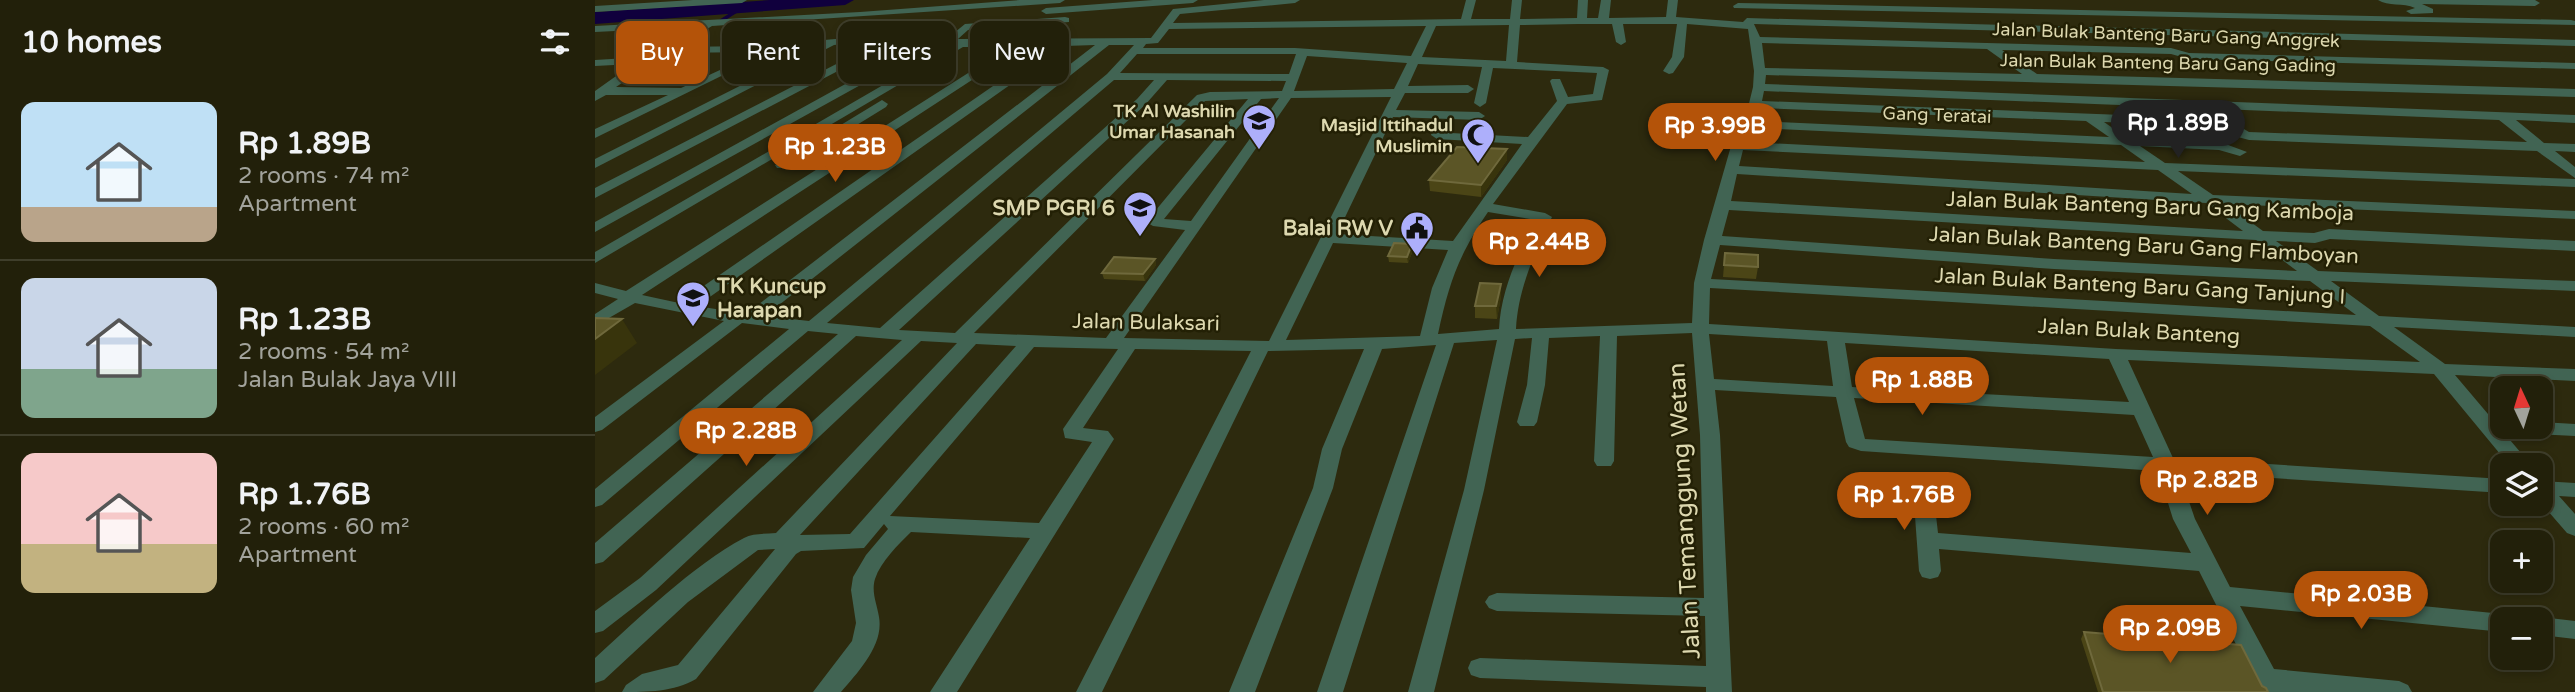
<!DOCTYPE html>
<meta charset="utf-8">
<style>
:root{--surface:#22200a;--page:#2a2813;--text:#f1f3f6;--muted:#a2a39c;--line:#3f3e2b;--accent:#b45309}
body{margin:0;font-family:"Varela Round",sans-serif;background:var(--page);color:var(--text);height:100vh;display:flex;flex-direction:column;font-size:26px;white-space:nowrap}
*{box-sizing:border-box;margin:0}
p{font-size:23px;color:var(--muted)}
.icon{flex:none;width:38px;height:38px;fill:none;stroke:currentColor;stroke-width:2;stroke-linecap:round;stroke-linejoin:round}
.map{position:relative;flex:1;overflow:hidden}
.panel{display:flex;flex-direction:column;background:var(--surface);width:595px}
.panel>*{flex:none}
.banner{position:absolute;left:21px;top:21px;width:665px;height:63px;display:flex;gap:14px}
.needle{width:46px;rotate:356deg}
.buttons{position:absolute;left:1895px;top:376px;display:grid;gap:14px}
.buttons a{display:grid;place-items:center;width:63px;height:63px;border-radius:14px;background:var(--surface);box-shadow:0 4px 10px #0003,0 0 0 2px var(--line);font-size:35px}
.price{position:absolute;translate:-50% -60px;padding:0 16px;border-radius:24px;background:var(--accent);color:#fff;font-size:23px;line-height:46px;filter:drop-shadow(0 2px 4px #0008)}
.price::after{content:'';position:absolute;left:50%;top:42px;width:21px;height:16px;margin-left:-10px;background:inherit;clip-path:polygon(0 0,100% 0,50% 100%)}
.price.active{background:#222;color:#fff}
ul{padding:0;list-style:none}
li{display:flex;align-items:center;gap:21px;height:175px;padding:0 21px}
li+li{border-top:2px solid var(--line)}
li span{display:grid;place-items:center;flex:none;width:196px;height:140px;border-radius:14px;color:#555}
li>.icon{margin-inline-start:auto}
span .icon{width:84px;height:84px;fill:#fffc;stroke-width:1}
li b{font-size:30px}
h2{display:flex;justify-content:space-between;align-items:center;height:84px;padding:0 21px;font-size:30px}
.pill{padding:0 24px;border-radius:14px;background:var(--surface);box-shadow:0 4px 10px #0003,0 0 0 2px var(--line);font-size:24px;line-height:63px}
.pill.active{background:var(--accent);color:#fff}
main{display:flex;flex:1;min-height:0}
.map>svg:first-child{display:block}
.lines{fill:none;stroke-linecap:round;stroke-linejoin:round}
.stream{stroke:#10003d;stroke-width:3.5}
.river{fill:#10003d;fill-rule:evenodd}
.minor{fill:#416453;fill-rule:evenodd}
.wall{fill:#4b4516}
.shaded-wall{fill:#38340c}
.building{fill:#5b5526;stroke:#6f693c;stroke-width:2}
.labels{text-anchor:middle;stroke-width:5;stroke-linejoin:round;paint-order:stroke}
.far-street-label{font-size:18px;fill:#ddd8af;stroke:#232005}
.far-poi-label{font-size:18px;font-weight:bold;fill:#ddd8af;stroke:#232005;text-anchor:end}
.street-label{font-size:21px;fill:#ddd8af;stroke:#232005}
.poi-label{font-size:21px;font-weight:bold;fill:#ddd8af;stroke:#232005;text-anchor:end}
.near-street-label{font-size:24px;fill:#ddd8af;stroke:#232005}
</style>
<main>
<section class="panel">
<h2>10 homes<svg class="icon" aria-label="filters" viewBox="0 0 24 24"><path d="M4 7h16M4 17h16"/><circle cx="9" cy="7" r="2"/><circle cx="15" cy="17" r="2"/></svg></h2>
<ul>
<li><span style="background:linear-gradient(#bfe0f5 75%,#b9a48a 0)"><svg class="icon" aria-label="home" viewBox="0 0 24 24"><path d="M3 11l9-7 9 7M6 9v11h12V9"/></svg></span><div><b>Rp 1.89B</b><p>2 rooms · 74 m²</p><p>Apartment</p></div></li>
<li><span style="background:linear-gradient(#c9d6e8 65%,#7fa58c 0)"><svg class="icon" aria-label="home" viewBox="0 0 24 24"><path d="M3 11l9-7 9 7M6 9v11h12V9"/></svg></span><div><b>Rp 1.23B</b><p>2 rooms · 54 m²</p><p>Jalan Bulak Jaya VIII</p></div></li>
<li><span style="background:linear-gradient(#f6c9c9 65%,#c2b280 0)"><svg class="icon" aria-label="home" viewBox="0 0 24 24"><path d="M3 11l9-7 9 7M6 9v11h12V9"/></svg></span><div><b>Rp 1.76B</b><p>2 rooms · 60 m²</p><p>Apartment</p></div></li>
</ul>
</section>
<div class="map">
<svg width="1980" height="692" viewBox="0 0 1980 692">
<rect width="100%" height="100%" fill="#2d2a0e"/>
<g class="lines">
<!-- stream -->
<path class="stream" d="M 124,22 L 148,7"/>
<!-- river -->
<path class="river" d="M 175,0 L 259,0 L 250,5 L 0,24 L 0,12 Z"/>
<!-- minor -->
<path class="minor" d="M 98,0 L 152,0 L 147,3 L 0,12 L 0,6 Z
M 425,0 L 470,0 L 465,3 L 117,26 L 82,47 L 157,46 L 323,32 L 354,37 L 370,24 L 470,17 L 474,18 L 474,22 L 373,30 L 363,39 L 556,38 L 578,9 L 669,0 L 705,0 L 700,3 L 585,14 L 578,23 L 866,19 L 871,0 L 881,0 L 876,19 L 915,19 L 917,0 L 927,0 L 925,19 L 982,18 L 983,0 L 993,0 L 992,18 L 1003,18 L 1006,0 L 1016,0 L 1014,18 L 1071,17 L 1073,0 L 1083,0 L 1081,17 L 1148,22 L 1152,18 L 1980,40 L 1980,46 L 1159,24 L 1165,37 L 1576,48 L 1594,53 L 1980,63 L 1980,69 L 1594,59 L 1576,54 L 1407,50 L 1442,74 L 1980,89 L 1980,97 L 1171,75 L 1170,84 L 1980,115 L 1980,123 L 1921,120 L 1949,143 L 1980,144 L 1980,152 L 1960,151 L 1980,167 L 1980,178 L 1942,151 L 1654,140 L 1643,137 L 1630,127 L 1509,122 L 1532,138 L 1625,142 L 1652,152 L 1645,156 L 1624,150 L 1545,146 L 1570,163 L 1980,179 L 1980,187 L 1583,171 L 1618,195 L 1980,211 L 1980,219 L 1631,204 L 1668,231 L 1719,233 L 1734,229 L 1980,241 L 1980,251 L 1735,239 L 1720,243 L 1681,241 L 1723,271 L 1980,281 L 1980,291 L 1736,281 L 1784,316 L 1980,327 L 1980,337 L 1799,327 L 1850,364 L 1980,369 L 1980,381 L 1860,375 L 1937,466 L 1915,466 L 1839,374 L 1533,360 L 1578,458 L 1908,479 L 1908,493 L 1584,472 L 1600,519 L 1635,587 L 1908,614 L 1918,620 L 1908,620 L 1908,632 L 1645,606 L 1679,669 L 1804,681 L 1813,685 L 1817,692 L 1665,692 L 1604,571 L 1344,549 L 1346,571 L 1343,577 L 1335,579 L 1327,577 L 1324,571 L 1318,489 L 1321,484 L 1335,484 L 1338,489 L 1343,533 L 1596,553 L 1578,519 L 1563,471 L 1266,451 L 1254,447 L 1251,442 L 1241,397 L 1120,390 L 1125,435 L 1137,692 L 1111,692 L 1111,687 L 885,678 L 876,675 L 873,668 L 876,661 L 885,658 L 1111,666 L 1110,616 L 902,611 L 894,608 L 890,602 L 894,596 L 902,593 L 1109,598 L 1105,435 L 1097,333 L 1022,336 L 1019,461 L 1016,466 L 1002,466 L 999,461 L 1005,336 L 954,338 L 950,385 L 942,422 L 939,426 L 925,426 L 922,422 L 932,385 L 937,338 L 920,339 L 889,490 L 839,692 L 813,692 L 869,490 L 902,340 L 859,343 L 748,692 L 722,692 L 841,345 L 787,349 L 747,449 L 738,488 L 660,692 L 634,692 L 718,488 L 727,449 L 769,349 L 673,351 L 507,692 L 481,692 L 656,351 L 540,349 L 488,428 L 513,431 L 519,439 L 362,692 L 335,692 L 435,538 L 316,532 C 303,545 286,561 280,579 C 276,592 282,604 284,617 C 289,645 263,672 246,692 L 218,692 L 257,641 L 261,623 L 256,590 L 258,577 L 271,555 L 293,529 L 289,524 L 269,548 L 206,551 L 201,554 L 101,679 C 79,692 52,692 27,692 L 31,685 L 47,674 L 83,665 L 180,549 L 163,550 L 93,602 L 9,680 L 0,683 L 0,658 C 43,619 98,565 149,538 C 158,533 170,534 181,533 L 362,343 L 326,341 L 61,590 L 8,631 L 0,633 L 0,611 L 45,578 L 307,340 L 261,336 L 8,562 L 0,564 L 0,543 L 243,334 L 213,331 L 7,505 L 0,507 L 0,489 L 194,329 L 147,323 L 7,430 L 0,432 L 0,417 L 129,321 L 40,303 L 0,326 L 0,314 L 23,299 L 0,293 L 0,283 L 31,291 L 414,47 L 368,47 L 0,263 L 0,252 L 357,45 L 345,41 L 0,232 L 0,222 L 332,39 L 302,40 L 0,198 L 0,188 L 286,41 L 239,45 L 0,168 L 0,159 L 222,47 L 179,50 L 0,138 L 0,129 L 73,95 L 11,95 L 0,101 L 0,91 L 38,64 L 0,66 L 0,60 L 49,57 L 101,27 L 0,32 L 0,26 L 265,12 ZM 983,24 L 1017,24 L 1021,42 L 1026,45 L 1031,42 L 1028,24 L 1082,24 L 1077,57 L 1068,71 L 1074,74 L 1078,73 L 1089,57 L 1092,24 L 1153,29 L 1159,71 L 1158,87 L 1149,124 L 1136,146 L 1109,240 L 1099,283 L 1097,323 L 921,329 C 923,289 940,252 957,217 L 950,213 L 898,204 L 972,104 L 1007,100 L 1014,70 L 1008,67 L 922,62 L 925,25 ZM 914,25 L 911,61 L 827,57 L 841,26 ZM 831,26 L 816,56 L 700,48 L 548,48 L 551,44 L 563,43 L 574,29 ZM 1167,43 L 1392,49 L 1427,74 L 1170,68 ZM 500,45 L 151,314 L 102,306 L 470,46 ZM 514,45 L 539,45 L 512,74 L 214,321 L 170,316 ZM 429,46 L 456,46 L 84,303 L 47,295 ZM 164,52 L 86,88 L 21,87 L 71,53 ZM 542,54 L 701,54 L 694,74 L 525,73 ZM 712,56 L 812,63 L 799,89 L 699,91 ZM 823,64 L 887,67 L 879,103 L 885,107 L 891,103 L 898,68 L 1002,73 L 998,94 L 973,97 L 965,79 L 957,79 L 955,81 L 962,101 L 933,137 L 837,132 L 836,135 L 842,139 L 927,144 L 858,241 L 742,234 L 798,117 L 884,120 L 890,116 L 884,112 L 801,110 L 810,93 L 873,93 L 879,89 L 873,85 L 813,86 ZM 519,80 L 559,80 L 542,99 L 285,328 L 232,323 ZM 572,80 L 691,81 L 687,91 L 615,92 L 602,95 L 360,333 L 304,330 L 550,105 ZM 1169,91 L 1904,120 L 1932,142 L 1654,132 L 1632,119 L 1167,101 ZM 796,97 L 674,341 L 529,338 L 696,98 ZM 684,98 L 596,221 L 569,219 L 666,99 ZM 653,99 L 551,222 L 558,226 L 590,230 L 511,338 L 379,333 L 610,101 ZM 1165,108 L 1491,121 L 1514,137 L 1162,121 ZM 1159,128 L 1526,145 L 1550,162 L 1151,142 ZM 1148,150 L 1563,170 L 1597,194 L 1144,166 ZM 1142,174 L 1611,203 L 1648,231 L 1136,201 ZM 1134,210 L 1661,240 L 1702,271 L 1459,259 L 1127,236 ZM 893,212 L 941,220 C 923,254 906,290 904,329 L 843,334 C 854,283 863,256 893,212 ZM 738,243 L 853,250 L 837,288 L 825,336 L 691,340 ZM 1125,245 L 1459,269 L 1715,281 L 1761,315 L 1116,279 ZM 1115,288 L 1775,326 L 1825,362 L 1521,349 L 1114,324 ZM 1114,334 L 1232,341 L 1238,386 L 1119,379 ZM 1250,343 L 1514,359 L 1534,402 L 1257,387 ZM 381,344 L 421,346 L 255,534 L 205,535 ZM 439,347 L 523,349 L 468,429 L 470,438 L 497,442 L 444,523 L 295,516 ZM 1259,398 L 1539,415 L 1558,457 L 1270,439 Z
M 558,0 L 603,0 L 598,3 L 451,14 L 446,11 L 451,8 Z
M 1783,0 L 1940,0 L 1945,3 L 1940,6 L 1827,4 L 1838,9 L 1838,13 L 1816,14 L 1811,11 L 1820,8 C 1808,2 1793,7 1783,0 Z
M 1143,3 L 1976,20 L 1980,21 L 1980,25 L 1139,8 L 1138,6 Z
M 287,100 L 293,104 L 291,107 L 192,168 L 182,168 L 180,165 Z
M 1946,422 L 1980,424 L 1980,436 L 1922,433 L 1915,431 L 1912,427 L 1946,427 Z
M 1946,481 L 1980,483 L 1980,497 L 1964,496 L 1980,514 L 1980,536 L 1972,533 L 1946,503 Z
M 1946,617 L 1980,621 L 1980,639 L 1946,635 L 1946,620 L 1938,620 Z"/>
</g>
<!-- wall -->
<path class="wall" d="M 912,149 L 912,160 L 886,197 L 835,191 L 834,180 Z
M 818,250 L 813,263 L 794,262 L 793,256 Z
M 1130,253 L 1163,267 L 1161,279 L 1128,277 Z
M 560,259 L 561,265 L 550,281 L 509,279 L 507,273 Z
M 906,284 L 906,296 L 902,319 L 880,318 L 880,306 Z
M 1489,632 L 1667,686 L 1673,692 L 1503,692 L 1486,639 Z"/>
<!-- shaded-wall -->
<path class="shaded-wall" d="M 912,149 L 912,160 L 886,197 L 886,185 Z
M 817,244 L 818,250 L 813,263 L 812,257 Z
M 560,259 L 561,265 L 550,281 L 548,274 Z
M 906,284 L 906,296 L 902,319 L 901,306 Z
M 27,319 L 42,343 L 0,375 L 0,339 Z"/>
<!-- building -->
<path class="building" d="M 862,147 L 912,149 L 886,185 L 834,180 Z
M 799,243 L 817,244 L 812,257 L 793,256 Z
M 1130,253 L 1163,255 L 1163,267 L 1129,265 Z
M 519,257 L 560,259 L 548,274 L 507,273 Z
M 885,283 L 906,284 L 901,306 L 880,306 Z
M 0,318 L 27,319 L 0,339 Z
M 1489,632 L 1646,645 L 1667,686 L 1671,688 L 1673,692 L 1508,692 Z"/>
<!-- icons -->
<defs>
<g id="school-pin" transform="scale(1.75)"><path d="M0 17L-7.5 6A9.5 9.5 0 1 1 7.5 6Z" fill="#adaffb" stroke="#232005"/><path d="M0-5L7-2L0 1L-7-2ZM-4 1L0 2.5L4 1V4Q0 6-4 4Z" fill="#111"/></g>
<g id="mosque-pin" transform="scale(1.75)"><path d="M0 17L-7.5 6A9.5 9.5 0 1 1 7.5 6Z" fill="#adaffb" stroke="#232005"/><path d="M3.5-4.9A6 6 0 1 0 3.5 4.9A5 5 0 1 1 3.5-4.9Z" fill="#111"/></g>
<g id="civic-pin" transform="scale(1.75)"><path d="M0 17L-7.5 6A9.5 9.5 0 1 1 7.5 6Z" fill="#adaffb" stroke="#232005"/><path d="M-.6-6.5H3V-4.5H.6V-3L4-1V1h2V6H-6V1h2V-1L-.6-3ZM-1.2 2.5V6h2.4V2.5Z" fill="#111"/></g>
</defs>
<g fill-rule="evenodd">
<use href="#school-pin" x="664" y="121"/>
<use href="#mosque-pin" x="883" y="135"/>
<use href="#school-pin" x="545" y="208"/>
<use href="#civic-pin" x="822" y="228"/>
<use href="#school-pin" x="98" y="298"/>
</g>
<g class="labels">
<!-- far-street labels -->
<g class="far-street-label">
<text transform="translate(1571 35) rotate(2)" y="6">Jalan Bulak Banteng Baru Gang Anggrek</text>
<text transform="translate(1573 63) rotate(1)" y="6">Jalan Bulak Banteng Baru Gang Gading</text>
<text transform="translate(1342 115) rotate(2)" y="6">Gang Teratai</text>
</g>
<!-- far-poi labels -->
<g class="far-poi-label">
<text x="640" y="117">TK Al Washilin<tspan x="640" dy="21">Umar Hasanah</tspan></text>
<text x="858" y="131">Masjid Ittihadul<tspan x="858" dy="21">Muslimin</tspan></text>
</g>
<!-- street labels -->
<g class="street-label">
<text transform="translate(1555 206) rotate(2)" y="7">Jalan Bulak Banteng Baru Gang Kamboja</text>
<text transform="translate(1549 245) rotate(3)" y="7">Jalan Bulak Banteng Baru Gang Flamboyan</text>
<text transform="translate(1545 286) rotate(3)" y="7">Jalan Bulak Banteng Baru Gang Tanjung I</text>
<text transform="translate(551 322) rotate(1)" y="7">Jalan Bulaksari</text>
<text transform="translate(1544 331) rotate(3)" y="7">Jalan Bulak Banteng</text>
</g>
<!-- poi labels -->
<g class="poi-label">
<text x="520" y="215">SMP PGRI 6</text>
<text x="798" y="235">Balai RW V</text>
<text x="122" y="293" text-anchor="start">TK Kuncup<tspan x="122" dy="24">Harapan</tspan></text>
</g>
<!-- near-street labels -->
<g class="near-street-label">
<text transform="translate(1089 511) rotate(-93)" y="8">Jalan Temanggung Wetan</text>
</g>
</g>
</svg>
<div class="buttons">
<a><svg class="needle" viewBox="-14 -14 28 28"><path d="M0-13l5 13h-10z" fill="#e53935"/><path d="M0 13l5-13h-10z" fill="#a2a39c"/></svg></a>
<a><svg class="icon" aria-label="layers" viewBox="0 0 24 24"><path d="M12 4l9 5-9 5-9-5zM3 14l9 5 9-5"/></svg></a>
<a>+</a>
<a>−</a>
</div>
<b class="price active" style="left:1583px;top:160px">Rp 1.89B</b>
<b class="price" style="left:1120px;top:163px">Rp 3.99B</b>
<b class="price" style="left:240px;top:184px">Rp 1.23B</b>
<b class="price" style="left:944px;top:279px">Rp 2.44B</b>
<b class="price" style="left:1327px;top:417px">Rp 1.88B</b>
<b class="price" style="left:151px;top:468px">Rp 2.28B</b>
<b class="price" style="left:1612px;top:517px">Rp 2.82B</b>
<b class="price" style="left:1309px;top:532px">Rp 1.76B</b>
<b class="price" style="left:1766px;top:631px">Rp 2.03B</b>
<b class="price" style="left:1575px;top:665px">Rp 2.09B</b>
<div class="banner">
<a class="pill active">Buy</a>
<a class="pill">Rent</a>
<a class="pill">Filters</a>
<a class="pill">New</a>
</div>
</div>
</main>
